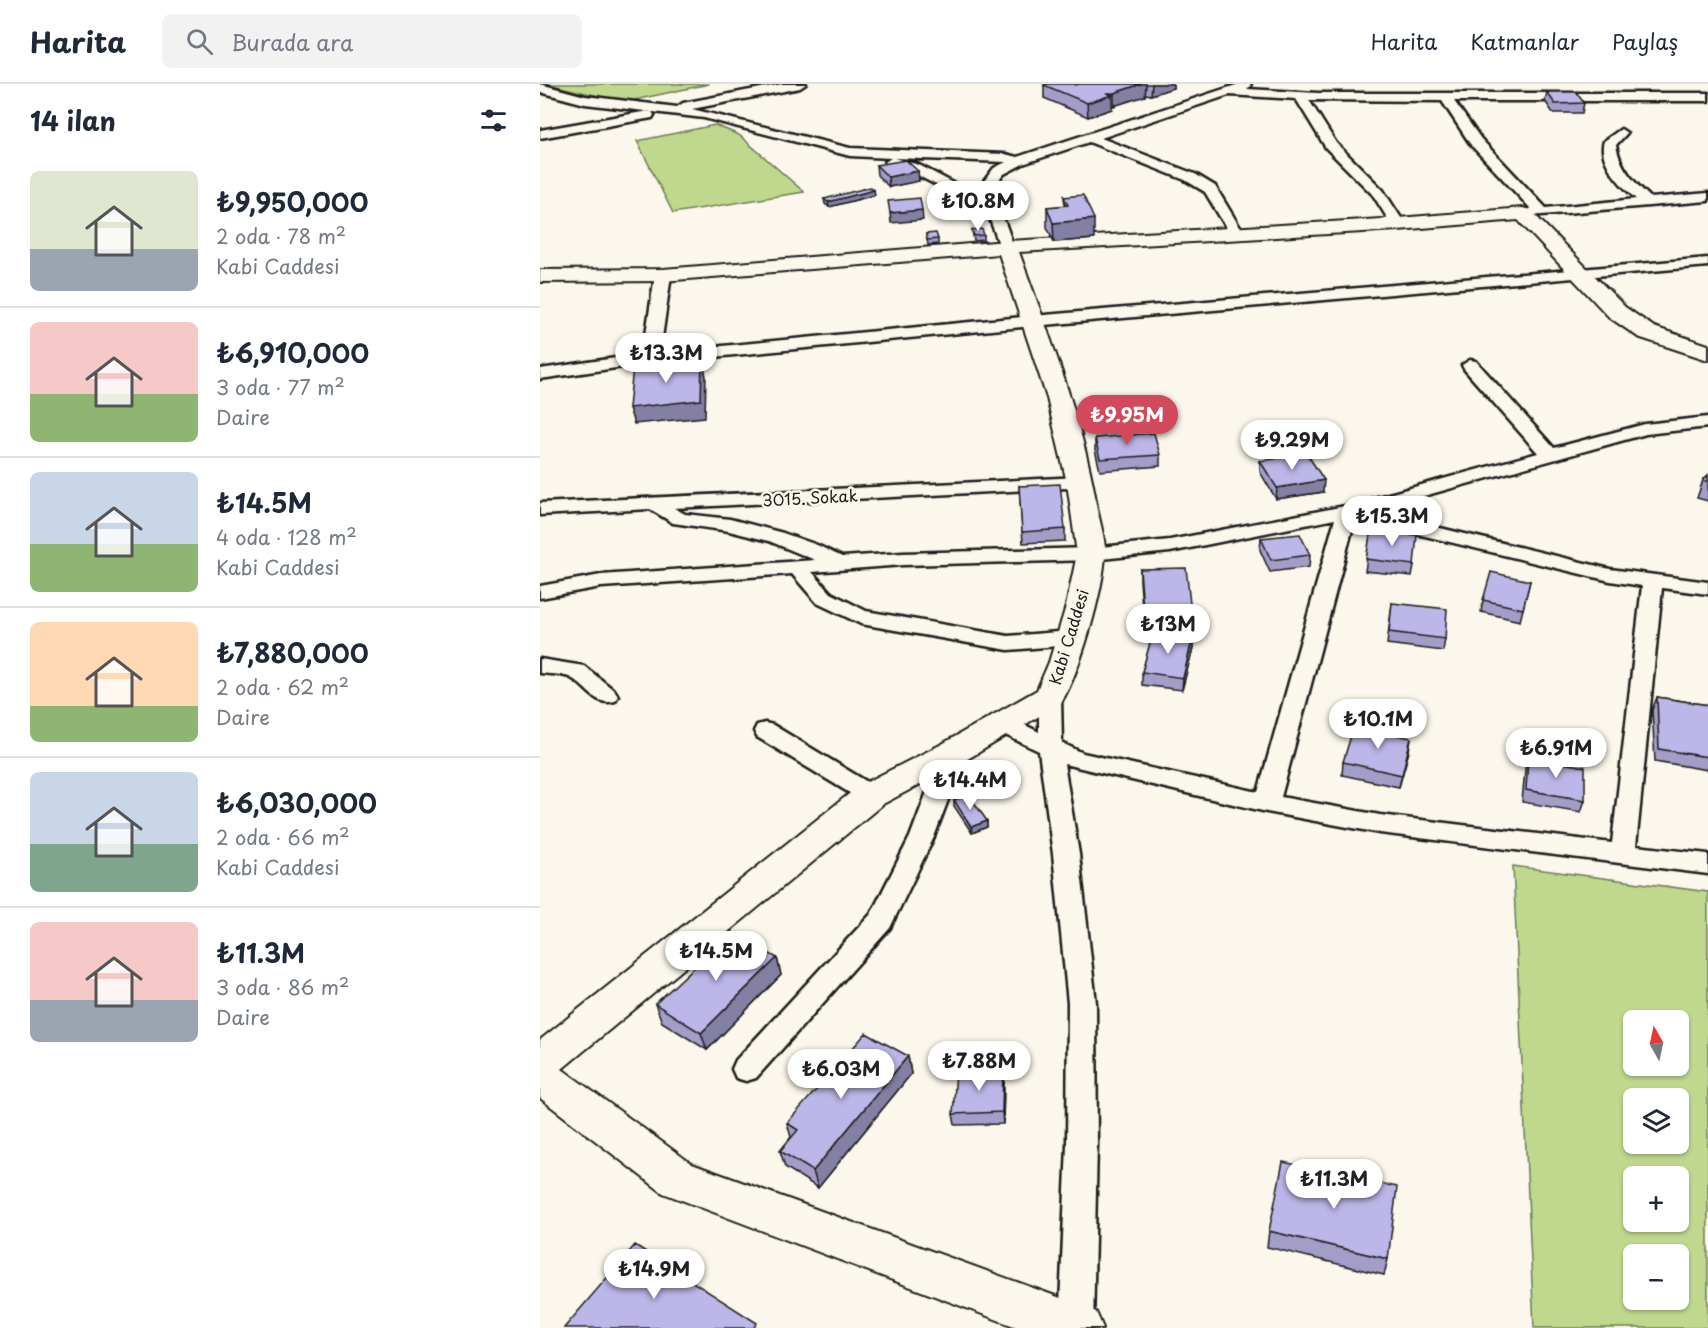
<!DOCTYPE html>
<html lang="tr">
<meta charset="utf-8">
<style>
:root{--surface:#fff;--page:#f2f2f3;--text:#1f2937;--muted:#747a83;--line:#e0e1e3;--accent:#d1495b}
body{margin:0;font-family:"Playpen Sans",sans-serif;background:var(--page);color:var(--text);height:100vh;display:flex;flex-direction:column;font-size:22px;white-space:nowrap}
*{box-sizing:border-box;margin:0}
p{font-size:20px;color:var(--muted)}
.icon{flex:none;width:33px;height:33px;fill:none;stroke:currentColor;stroke-width:2;stroke-linecap:round;stroke-linejoin:round}
.map{position:relative;flex:1;overflow:hidden}
.drawer{display:flex;flex-direction:column;background:var(--surface);width:540px}
.drawer>*{flex:none}
.needle{width:39px;rotate:351deg}
.tools{position:absolute;left:1083px;top:926px;display:grid;gap:12px}
.tools a{display:grid;place-items:center;width:66px;height:66px;border-radius:9px;background:var(--surface);box-shadow:0 2px 4px #0004;font-size:30px}
.price{position:absolute;translate:-50% -51px;padding:0 14px;border-radius:21px;background:#fff;color:#222;font-size:20px;line-height:39px;filter:drop-shadow(0 2px 3px #0008)}
.price::after{content:'';position:absolute;left:50%;top:36px;width:18px;height:14px;margin-left:-9px;background:inherit;clip-path:polygon(0 0,100% 0,50% 100%)}
.price.on{background:var(--accent);color:#fff}
ul{padding:0;list-style:none}
li{display:flex;align-items:center;gap:18px;height:150px;padding:0 30px}
li+li{border-top:2px solid var(--line)}
li span{display:grid;place-items:center;flex:none;width:168px;height:120px;border-radius:9px;color:#555}
li>.icon{margin-inline-start:auto}
span .icon{width:72px;height:72px;fill:#fffc;stroke-width:1}
li b{font-size:26px}
h2{display:flex;justify-content:space-between;align-items:center;height:72px;padding:0 30px;font-size:26px}
header{display:flex;align-items:center;gap:36px;box-sizing:border-box;height:84px;padding:0 30px;background:var(--surface);border-bottom:2px solid var(--line)}
header strong{font-size:28px}
nav{display:flex;gap:33px;margin-inline-start:auto;font-size:21px}
.search{width:420px;height:54px;background:var(--page);display:flex;align-items:center;gap:15px;box-sizing:border-box;padding:0 21px;border-radius:9px;color:var(--muted);font-size:22px}
main{display:flex;flex:1;min-height:0}
.map>svg:first-child{display:block}
.green{fill:#bfd88e;stroke:#6e7a55;stroke-width:1.5;fill-rule:evenodd}
.lines{fill:none;stroke-linecap:round;stroke-linejoin:round}
.street-casing{stroke:#1c1c1c;stroke-width:5}
.secondary-casing{stroke:#1c1c1c;stroke-width:4}
.street{fill:#fbf7ec;fill-rule:evenodd}
.secondary{fill:#fbf7ec;fill-rule:evenodd}
.wall{fill:#a39dc8;stroke:#1c1c1c;stroke-width:1.5}
.shaded-wall{fill:#8480a3;stroke:#1c1c1c;stroke-width:1.5}
.building{fill:#bdb7e9;stroke:#1c1c1c;stroke-width:1.5}
.labels{text-anchor:middle;stroke-width:5;stroke-linejoin:round;paint-order:stroke}
.street-label{font-size:16px;fill:#1c1c1c;stroke:#fbf7ec}
</style>
<header>
<strong>Harita</strong>
<div class="search"><svg class="icon" aria-label="search" viewBox="0 0 24 24"><circle cx="10" cy="10" r="6"/><path d="M15 15l6 6"/></svg>Burada ara</div>
<nav><a>Harita</a><a>Katmanlar</a><a>Paylaş</a></nav>
</header>
<main>
<section class="drawer">
<h2>14 ilan<svg class="icon" aria-label="filters" viewBox="0 0 24 24"><path d="M4 7h16M4 17h16"/><circle cx="9" cy="7" r="2"/><circle cx="15" cy="17" r="2"/></svg></h2>
<ul>
<li><span style="background:linear-gradient(#dfe7d0 65%,#9aa5b1 0)"><svg class="icon" aria-label="home" viewBox="0 0 24 24"><path d="M3 11l9-7 9 7M6 9v11h12V9"/></svg></span><div><b>₺9,950,000</b><p>2 oda · 78 m²</p><p>Kabi Caddesi</p></div></li>
<li><span style="background:linear-gradient(#f6c9c9 60%,#8fb573 0)"><svg class="icon" aria-label="home" viewBox="0 0 24 24"><path d="M3 11l9-7 9 7M6 9v11h12V9"/></svg></span><div><b>₺6,910,000</b><p>3 oda · 77 m²</p><p>Daire</p></div></li>
<li><span style="background:linear-gradient(#c9d6e8 60%,#8fb573 0)"><svg class="icon" aria-label="home" viewBox="0 0 24 24"><path d="M3 11l9-7 9 7M6 9v11h12V9"/></svg></span><div><b>₺14.5M</b><p>4 oda · 128 m²</p><p>Kabi Caddesi</p></div></li>
<li><span style="background:linear-gradient(#ffd9b3 70%,#8fb573 0)"><svg class="icon" aria-label="home" viewBox="0 0 24 24"><path d="M3 11l9-7 9 7M6 9v11h12V9"/></svg></span><div><b>₺7,880,000</b><p>2 oda · 62 m²</p><p>Daire</p></div></li>
<li><span style="background:linear-gradient(#c9d6e8 60%,#7fa58c 0)"><svg class="icon" aria-label="home" viewBox="0 0 24 24"><path d="M3 11l9-7 9 7M6 9v11h12V9"/></svg></span><div><b>₺6,030,000</b><p>2 oda · 66 m²</p><p>Kabi Caddesi</p></div></li>
<li><span style="background:linear-gradient(#f6c9c9 65%,#9aa5b1 0)"><svg class="icon" aria-label="home" viewBox="0 0 24 24"><path d="M3 11l9-7 9 7M6 9v11h12V9"/></svg></span><div><b>₺11.3M</b><p>3 oda · 86 m²</p><p>Daire</p></div></li>
</ul>
</section>
<div class="map">
<svg width="1168" height="1244" viewBox="0 0 1168 1244">
<rect width="100%" height="100%" fill="#fbf7ec"/>
<filter id="ink" filterUnits="userSpaceOnUse"><feTurbulence type="fractalNoise" baseFrequency=".0167" numOctaves="2"/><feDisplacementMap in="SourceGraphic" scale="12" xChannelSelector="R" yChannelSelector="G"/><feConvolveMatrix kernelMatrix="1 2 1 2 8 2 1 2 1" color-interpolation-filters="sRGB"/></filter>
<g filter="url(#ink)">
<!-- green -->
<path class="green" d="M 7,0 L 169,0 L 85,18 Z
M 175,41 L 199,51 L 264,108 L 133,129 L 97,57 Z
M 973,782 L 1168,808 L 1168,1244 L 994,1244 ZM 1094,936 L 1138,936 L 1138,981 L 1094,981 ZM 1094,1014 L 1138,1014 L 1138,1059 L 1094,1059 ZM 1094,1092 L 1138,1092 L 1138,1137 L 1094,1137 ZM 1094,1170 L 1138,1170 L 1138,1215 L 1094,1215 Z"/>
<g class="lines">
<!-- street casing -->
<g class="street-casing">
<path id="street" d="M 0,0 L 45,12 L 137,23 L 143,19 L 242,0 L 266,0 L 260,4 L 152,25 L 310,64 L 465,70 L 477,73 L 699,0 L 710,0 L 711,2 L 707,5 L 778,9 L 1168,9 L 1168,17 L 914,17 L 941,55 L 1006,124 L 1096,115 C 1083,103 1057,77 1064,57 L 1081,45 L 1087,49 L 1076,61 C 1080,84 1094,98 1111,114 L 1168,109 L 1168,117 L 978,133 L 976,130 L 978,127 L 991,125 L 931,61 L 902,17 L 769,16 L 796,59 L 843,106 L 865,140 L 858,144 L 853,143 L 833,111 L 786,64 L 756,15 L 689,11 L 561,54 L 655,90 L 675,102 L 704,150 L 702,153 L 692,153 L 665,108 L 645,96 L 549,58 L 483,80 L 464,90 L 455,101 L 460,125 L 474,163 L 467,167 L 460,163 L 447,127 L 369,87 L 347,81 L 345,78 L 351,74 L 310,72 L 164,34 L 45,20 L 0,8 ZM 354,74 L 466,78 L 454,84 L 441,101 L 444,115 L 379,81 Z
M 108,27 L 112,28 L 114,31 L 112,34 L 0,54 L 0,46 Z
M 1168,174 L 1168,182 L 493,242 L 111,279 L 0,295 L 0,285 L 103,270 L 115,191 L 123,186 L 131,191 L 120,268 L 493,232 Z
M 930,276 L 936,277 L 1014,364 L 1105,340 L 1168,333 L 1168,343 L 1106,350 L 830,427 L 1070,485 L 1168,498 L 1168,510 L 1122,504 L 1096,762 L 1168,770 L 1168,790 L 840,749 L 727,728 L 524,680 L 539,770 L 556,919 L 557,1061 L 553,1244 L 519,1244 L 527,1061 L 528,919 L 513,770 L 499,667 L 455,646 L 452,640 L 455,634 L 463,632 L 471,634 L 499,648 L 499,612 L 502,607 L 510,604 L 518,607 L 521,612 L 522,659 L 543,669 L 718,708 L 795,435 L 630,468 L 551,476 L 363,481 L 272,488 L 291,509 L 326,527 L 468,552 L 530,547 L 538,549 L 541,554 L 538,559 L 530,561 L 468,566 L 321,540 L 277,519 L 252,490 L 61,503 L 0,514 L 0,502 L 61,491 L 275,476 L 229,457 L 189,447 L 133,439 L 110,425 L 0,431 L 0,419 L 540,393 L 547,395 L 549,399 L 547,403 L 134,424 L 145,430 L 190,435 L 243,449 L 277,461 L 302,473 L 363,469 L 551,464 L 630,456 L 805,422 L 998,369 L 924,285 L 922,281 ZM 815,435 L 1070,497 L 1102,502 L 1072,759 L 840,731 L 741,713 Z
M 0,575 L 44,582 L 75,607 L 78,612 L 75,617 C 54,623 47,601 29,593 C 21,590 9,590 0,589 Z
M 225,639 L 233,641 L 339,705 L 343,711 L 339,717 L 331,720 L 323,717 L 217,653 L 214,647 L 217,641 Z
M 414,660 L 422,662 L 426,668 L 394,753 L 350,844 L 216,994 L 206,997 L 196,994 L 192,985 L 196,976 L 331,830 L 370,753 L 402,668 L 406,662 Z"/>
</g>
<!-- secondary casing -->
<g class="secondary-casing">
<path id="secondary" d="M 983,124 L 990,126 L 1085,223 L 1114,243 L 1168,261 L 1168,276 L 1098,253 L 1069,233 L 978,136 L 858,146 L 479,168 C 509,251 542,334 557,422 C 559,437 566,455 565,471 C 563,508 540,588 521,619 L 426,676 L 343,720 L 22,985 L 152,1080 L 540,1221 L 556,1228 L 563,1244 L 479,1244 L 123,1109 L 0,1014 L 0,956 L 319,702 L 402,660 L 497,606 L 509,578 L 526,522 L 537,470 L 527,399 L 507,314 L 459,170 L 123,197 L 0,198 L 0,186 L 123,185 L 467,157 L 858,134 Z"/>
</g>
<!-- street -->
<use href="#street" class="street"/>
<!-- secondary -->
<use href="#secondary" class="secondary"/>
</g>
<!-- wall -->
<path class="wall" d="M 539,0 L 633,0 L 633,4 L 611,11 L 605,10 L 605,12 L 572,22 L 572,25 L 548,33 L 504,14 L 504,1 L 536,1 Z
M 1007,8 L 1044,19 L 1042,29 L 1013,29 L 1005,17 Z
M 336,81 L 378,87 L 379,97 L 349,103 L 337,91 Z
M 335,111 L 289,123 L 285,120 L 284,115 Z
M 398,113 L 433,122 L 433,132 L 402,135 L 399,123 Z
M 524,113 L 554,155 L 514,158 L 507,143 L 507,123 L 525,122 Z
M 432,146 L 444,151 L 444,156 L 434,157 Z
M 386,150 L 398,155 L 398,160 L 388,161 Z
M 555,354 L 620,371 L 620,382 L 560,387 L 555,366 Z
M 720,377 L 783,408 L 736,415 L 720,388 Z
M 1168,391 L 1168,417 L 1157,414 L 1163,396 Z
M 479,402 L 525,445 L 525,457 L 483,459 Z
M 831,446 L 874,481 L 872,492 L 825,487 Z
M 721,454 L 770,471 L 769,483 L 730,488 L 720,466 Z
M 600,485 L 652,537 L 651,549 L 632,550 L 653,552 L 653,564 L 642,606 L 602,601 L 602,588 L 613,550 L 604,551 L 600,497 Z
M 990,497 L 980,537 L 941,528 L 943,516 Z
M 852,519 L 905,555 L 903,567 L 847,560 Z
M 1117,613 L 1168,621 L 1168,686 L 1115,677 L 1112,626 Z
M 869,667 L 859,703 L 802,691 L 803,678 Z
M 988,673 L 1045,716 L 1041,728 L 982,718 L 985,685 Z
M 414,716 L 447,737 L 447,743 L 432,749 L 414,722 Z
M 237,874 L 241,891 L 167,966 L 122,938 L 115,920 Z
M 368,972 L 371,990 L 278,1104 L 245,1083 L 240,1067 L 251,1053 L 247,1039 Z
M 464,997 L 463,1040 L 415,1041 L 413,1030 Z
M 729,1147 L 848,1175 L 844,1191 L 727,1163 Z"/>
<!-- shaded-wall -->
<path class="shaded-wall" d="M 601,0 L 606,0 L 605,12 L 574,22 L 574,9 Z
M 612,0 L 633,0 L 633,4 L 611,11 Z
M 572,11 L 572,25 L 548,33 L 547,19 Z
M 378,87 L 379,97 L 349,103 L 348,93 Z
M 334,106 L 335,111 L 289,123 L 288,118 Z
M 382,126 L 383,136 L 351,139 L 350,129 Z
M 554,135 L 554,155 L 514,158 L 513,139 Z
M 162,276 L 166,292 L 165,333 L 94,340 L 89,324 Z
M 784,396 L 783,408 L 736,415 L 737,404 Z
M 653,552 L 653,564 L 642,606 L 643,594 Z
M 871,654 L 869,667 L 859,703 L 862,691 Z
M 447,737 L 447,743 L 432,749 L 431,743 Z
M 237,874 L 241,891 L 167,966 L 161,949 Z
M 368,972 L 371,990 L 278,1104 L 273,1087 Z
M 463,985 L 464,997 L 463,1040 L 462,1028 Z"/>
<!-- building -->
<path class="building" d="M 506,0 L 534,0 L 536,1 L 539,0 L 601,0 L 574,9 L 566,9 L 572,11 L 547,19 L 504,1 Z
M 1007,8 L 1036,8 L 1044,19 L 1015,20 Z
M 366,76 L 378,87 L 348,93 L 336,81 Z
M 330,103 L 334,106 L 288,118 L 284,115 Z
M 429,110 L 433,122 L 401,125 L 398,113 Z
M 543,111 L 554,135 L 513,139 L 507,123 L 528,121 L 524,113 Z
M 380,114 L 382,126 L 350,129 L 348,117 Z
M 442,145 L 444,151 L 434,152 L 432,146 Z
M 396,149 L 398,155 L 387,156 L 386,150 Z
M 162,276 L 161,316 L 89,324 L 93,283 Z
M 614,349 L 620,371 L 560,375 L 555,354 Z
M 767,370 L 784,396 L 737,404 L 720,377 Z
M 1168,391 L 1168,398 L 1163,396 Z
M 520,400 L 525,445 L 482,448 L 479,402 Z
M 831,446 L 877,451 L 874,481 L 826,475 Z
M 760,450 L 770,471 L 731,476 L 721,454 Z
M 646,484 L 652,537 L 604,539 L 600,485 Z
M 951,488 L 990,497 L 983,525 L 943,516 Z
M 852,519 L 907,525 L 905,555 L 849,548 Z
M 613,548 L 653,552 L 643,594 L 602,588 Z
M 1117,613 L 1168,621 L 1168,673 L 1119,665 Z
M 814,642 L 871,654 L 862,691 L 803,678 Z
M 988,673 L 1045,683 L 1045,716 L 986,706 Z
M 429,711 L 447,737 L 431,743 L 414,716 Z
M 192,848 L 237,874 L 161,949 L 115,920 Z
M 326,949 L 368,972 L 273,1087 L 240,1067 L 258,1046 L 247,1039 Z
M 463,985 L 462,1028 L 413,1030 L 416,987 Z
M 743,1078 L 857,1103 L 848,1175 L 729,1147 Z
M 95,1161 L 217,1239 L 214,1244 L 24,1244 Z"/>
</g>
<g class="labels">
<!-- street labels -->
<g class="street-label">
<text transform="translate(270 414) rotate(-3)" y="6">3015. Sokak</text>
<text transform="translate(529 553) rotate(-73)" y="6">Kabi Caddesi</text>
</g>
</g>
</svg>
<div class="tools">
<a><svg class="needle" viewBox="-14 -14 28 28"><path d="M0-13l5 13h-10z" fill="#e53935"/><path d="M0 13l5-13h-10z" fill="#747a83"/></svg></a>
<a><svg class="icon" aria-label="layers" viewBox="0 0 24 24"><path d="M12 4l9 5-9 5-9-5zM3 14l9 5 9-5"/></svg></a>
<a>+</a>
<a>−</a>
</div>
<b class="price" style="left:438px;top:148px">₺10.8M</b>
<b class="price" style="left:126px;top:300px">₺13.3M</b>
<b class="price on" style="left:587px;top:362px">₺9.95M</b>
<b class="price" style="left:752px;top:387px">₺9.29M</b>
<b class="price" style="left:852px;top:463px">₺15.3M</b>
<b class="price" style="left:628px;top:571px">₺13M</b>
<b class="price" style="left:838px;top:666px">₺10.1M</b>
<b class="price" style="left:1016px;top:695px">₺6.91M</b>
<b class="price" style="left:430px;top:727px">₺14.4M</b>
<b class="price" style="left:176px;top:898px">₺14.5M</b>
<b class="price" style="left:439px;top:1008px">₺7.88M</b>
<b class="price" style="left:301px;top:1016px">₺6.03M</b>
<b class="price" style="left:794px;top:1126px">₺11.3M</b>
<b class="price" style="left:114px;top:1216px">₺14.9M</b>
</div>
</main>
